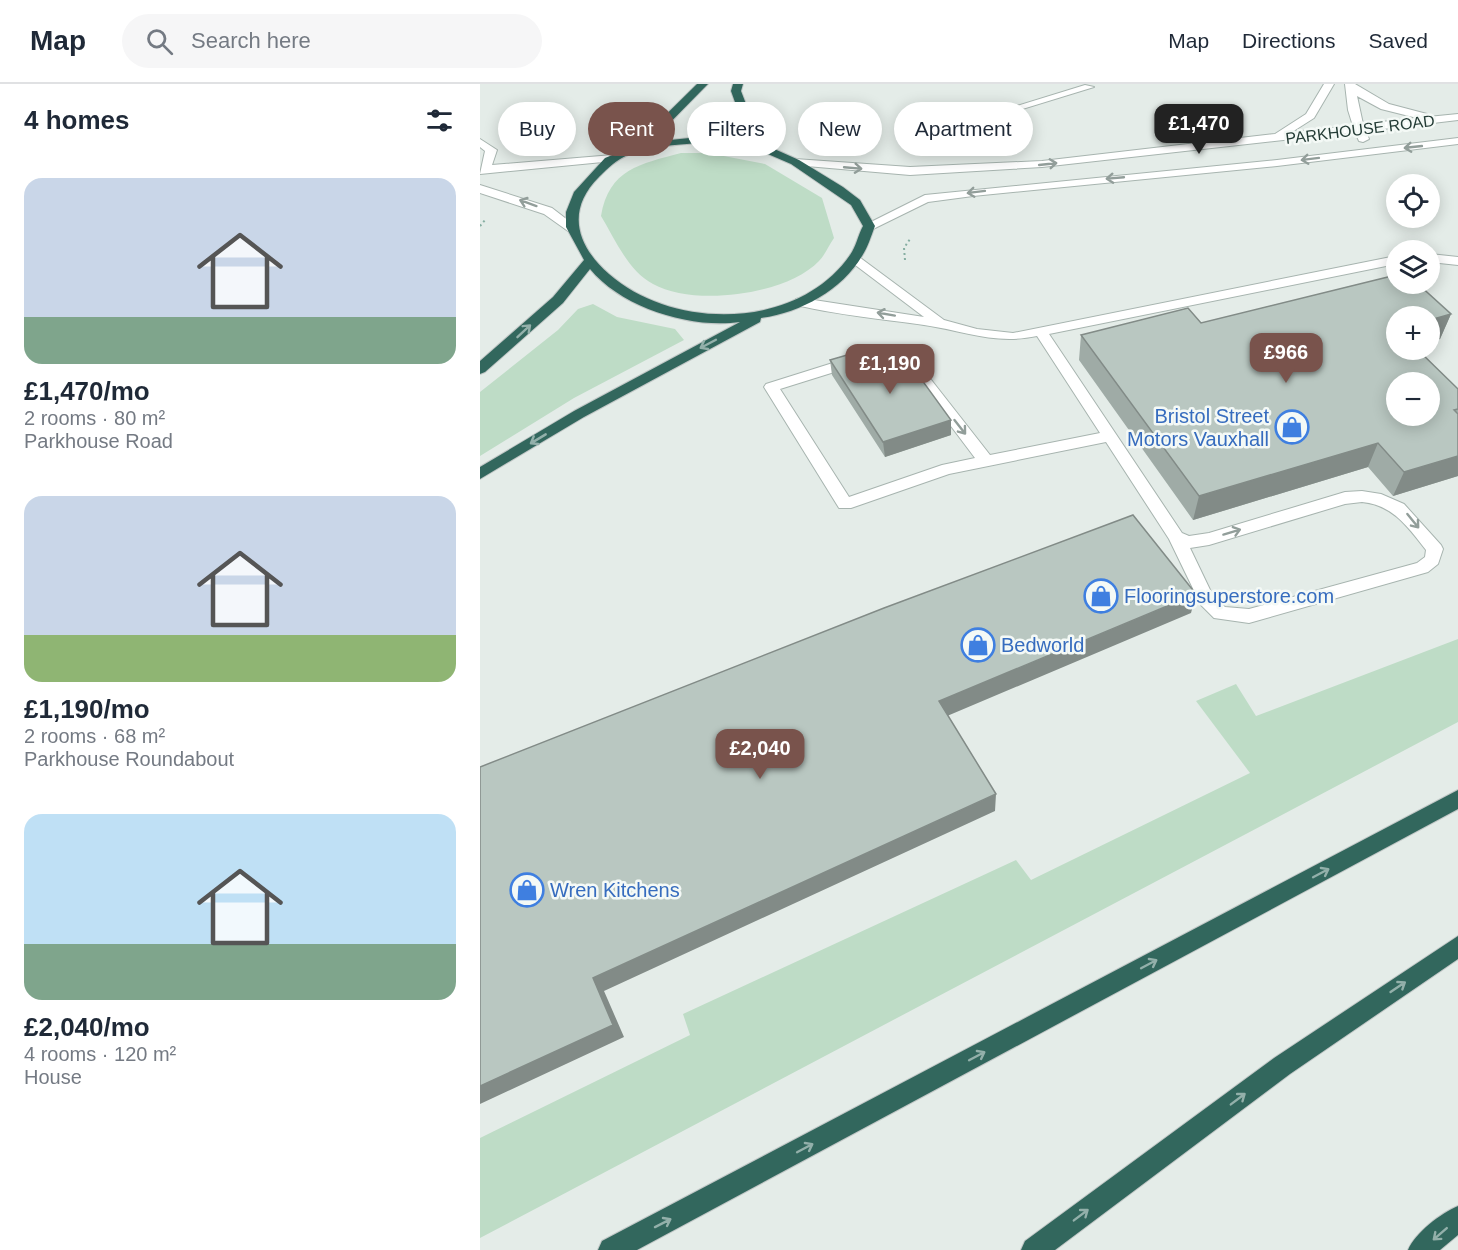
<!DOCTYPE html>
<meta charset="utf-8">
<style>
:root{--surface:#fff;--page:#f6f6f7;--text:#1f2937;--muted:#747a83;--line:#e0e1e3;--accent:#79534c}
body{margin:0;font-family:Helvetica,sans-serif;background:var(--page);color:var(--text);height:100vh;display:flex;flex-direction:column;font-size:22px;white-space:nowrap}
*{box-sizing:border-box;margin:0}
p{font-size:20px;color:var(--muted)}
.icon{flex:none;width:33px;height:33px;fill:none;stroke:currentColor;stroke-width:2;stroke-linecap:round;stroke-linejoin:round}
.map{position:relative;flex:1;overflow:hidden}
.panel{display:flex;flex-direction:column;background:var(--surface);width:480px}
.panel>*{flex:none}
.top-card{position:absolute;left:18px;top:18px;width:570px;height:54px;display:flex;gap:12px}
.fabs{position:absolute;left:906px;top:90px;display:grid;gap:12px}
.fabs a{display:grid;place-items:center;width:54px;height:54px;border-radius:50%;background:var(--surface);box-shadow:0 3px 15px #0003;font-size:30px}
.price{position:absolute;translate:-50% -51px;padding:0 14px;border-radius:12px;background:var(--accent);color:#fff;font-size:20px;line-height:39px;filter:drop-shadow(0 2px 3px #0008)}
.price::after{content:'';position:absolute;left:50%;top:36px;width:18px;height:14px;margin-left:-9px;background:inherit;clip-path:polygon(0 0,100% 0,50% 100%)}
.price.on{background:#222;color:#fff}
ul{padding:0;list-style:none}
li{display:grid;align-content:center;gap:12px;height:318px;padding:0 24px}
li span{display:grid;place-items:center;height:186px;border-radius:18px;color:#555}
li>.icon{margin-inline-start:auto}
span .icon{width:108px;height:108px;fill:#fffc;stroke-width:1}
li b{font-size:26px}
h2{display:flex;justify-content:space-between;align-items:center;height:72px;padding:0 24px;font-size:26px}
.chip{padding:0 21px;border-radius:27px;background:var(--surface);box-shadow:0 3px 15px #0003;font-size:21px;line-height:54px}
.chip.on{background:var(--accent);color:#fff}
header{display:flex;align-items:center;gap:36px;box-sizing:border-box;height:84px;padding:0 30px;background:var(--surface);border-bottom:2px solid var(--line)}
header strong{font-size:28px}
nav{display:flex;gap:33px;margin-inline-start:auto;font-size:21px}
.search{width:420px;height:54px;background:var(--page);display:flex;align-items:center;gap:15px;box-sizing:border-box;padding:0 21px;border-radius:33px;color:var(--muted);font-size:22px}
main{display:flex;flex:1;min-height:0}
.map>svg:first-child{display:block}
.green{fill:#bedcc6}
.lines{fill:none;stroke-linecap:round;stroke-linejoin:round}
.minor-casing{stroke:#a7b4af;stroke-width:2}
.highway-casing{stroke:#c2c8c7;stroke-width:2}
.path{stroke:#86aea2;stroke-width:2;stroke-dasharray:2 3;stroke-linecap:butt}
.minor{fill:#fff;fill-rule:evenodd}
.highway{fill:#32675d;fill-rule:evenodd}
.wall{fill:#9faba6;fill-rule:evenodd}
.shaded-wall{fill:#828b87}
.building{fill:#b9c7c1;stroke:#828b87;stroke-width:1.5;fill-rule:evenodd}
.oneway{stroke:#929e9a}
.oneway2{stroke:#93b0aa}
.labels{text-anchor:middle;stroke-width:5;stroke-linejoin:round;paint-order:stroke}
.far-street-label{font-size:16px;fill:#243c36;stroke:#f4f9f6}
.shop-label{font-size:20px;fill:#366cbe;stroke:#f4f9f6;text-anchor:start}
</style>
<header>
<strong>Map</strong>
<div class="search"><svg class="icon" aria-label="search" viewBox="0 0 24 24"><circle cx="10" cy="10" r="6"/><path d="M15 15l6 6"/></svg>Search here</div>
<nav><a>Map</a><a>Directions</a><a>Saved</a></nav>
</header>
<main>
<section class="panel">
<h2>4 homes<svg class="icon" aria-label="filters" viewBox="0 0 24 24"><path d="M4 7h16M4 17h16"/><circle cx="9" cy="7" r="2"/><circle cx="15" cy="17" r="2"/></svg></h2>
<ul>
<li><span style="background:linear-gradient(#c9d6e8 75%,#7fa58c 0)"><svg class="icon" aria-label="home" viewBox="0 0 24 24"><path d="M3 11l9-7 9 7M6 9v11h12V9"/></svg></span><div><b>£1,470/mo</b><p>2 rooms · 80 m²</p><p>Parkhouse Road</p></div></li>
<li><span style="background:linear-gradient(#c9d6e8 75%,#8fb573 0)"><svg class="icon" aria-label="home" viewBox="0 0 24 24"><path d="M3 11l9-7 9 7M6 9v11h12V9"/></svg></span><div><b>£1,190/mo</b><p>2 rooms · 68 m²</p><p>Parkhouse Roundabout</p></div></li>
<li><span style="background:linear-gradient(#bfe0f5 70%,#7fa58c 0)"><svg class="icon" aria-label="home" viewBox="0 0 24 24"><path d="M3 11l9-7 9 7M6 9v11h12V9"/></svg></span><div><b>£2,040/mo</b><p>4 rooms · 120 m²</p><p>House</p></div></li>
</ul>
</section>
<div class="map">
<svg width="978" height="1166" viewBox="0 0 978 1166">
<rect width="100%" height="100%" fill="#e4ece8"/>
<!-- green -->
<path class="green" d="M 201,69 L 228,69 L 285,80 L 342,114 L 354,154 C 349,161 345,171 339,177 C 307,211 214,223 173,200 C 148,187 135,155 121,132 C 129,85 160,80 201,69 Z
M 113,220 L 137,233 L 195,245 L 204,256 L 94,314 L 0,372 L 0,308 L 78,246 L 98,225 Z
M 978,555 L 978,638 L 0,1154 L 0,1054 L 210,951 L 203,930 L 536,776 L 551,796 L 770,689 L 716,617 L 756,600 L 776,632 Z"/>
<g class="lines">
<!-- minor casing -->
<g class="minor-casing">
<path id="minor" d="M 844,0 L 854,0 L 834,34 L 812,48 L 873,42 L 868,26 L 865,0 L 875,0 L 909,20 L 947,30 L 948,33 L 978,30 L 978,36 L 886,47 L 889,55 L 883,58 L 879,57 L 875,48 L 562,83 L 430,91 L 315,81 L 309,78 L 315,75 L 430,83 L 562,77 L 795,50 L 826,30 ZM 877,12 L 901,25 L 937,34 L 883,40 Z
M 605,1 L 614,3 L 520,32 L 511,30 Z
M 978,54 L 978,60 L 797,82 L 493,112 L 448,118 L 393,145 L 385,145 L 383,142 L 445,111 L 797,76 Z
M 0,55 L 17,66 L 12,81 L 133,71 L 139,74 L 133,77 L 0,90 L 5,67 L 0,63 Z
M 0,101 L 72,124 L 98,144 L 96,147 L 88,147 L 64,130 L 0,109 Z
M 375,170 L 464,236 L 497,245 L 533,249 L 916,172 L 916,180 L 569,250 L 702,449 L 709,452 L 729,449 L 865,408 L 882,407 L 901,410 L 924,420 L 961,461 L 963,465 L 958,480 L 948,488 L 769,539 L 734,534 L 721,521 L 689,455 L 626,358 L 469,390 L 371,424 L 359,424 L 284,303 L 286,300 L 391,267 L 401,267 L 438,279 L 510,371 L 620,349 L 557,252 C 515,261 485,247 444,241 C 402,235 358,231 316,221 L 316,215 L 321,214 L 444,233 L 370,177 L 370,171 ZM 396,275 L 428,285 L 495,374 L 462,381 L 369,413 L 300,305 ZM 882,418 C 913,421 928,443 946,466 L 945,473 L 937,479 L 769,525 L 745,523 L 733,512 L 710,464 L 729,461 L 865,420 Z
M 950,170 L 978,173 L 978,181 L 950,178 Z"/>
</g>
<!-- highway casing -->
<g class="highway-casing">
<path id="highway" d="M 217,0 L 228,0 L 171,58 L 219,53 L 269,57 L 251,7 L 253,0 L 263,0 L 261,7 L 281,59 L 319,76 L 363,103 L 380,116 L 395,142 C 391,152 388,163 382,172 C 362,206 320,229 281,234 L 280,238 L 104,333 L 0,395 L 0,383 L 94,327 L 260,238 C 211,245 142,224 110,185 L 83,219 L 5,288 L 0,290 L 0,277 L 73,213 L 104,176 L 86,143 L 86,128 L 94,108 L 125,74 L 154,62 ZM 219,59 L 274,64 L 311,80 L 371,121 L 383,142 C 378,151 376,163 370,171 C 318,246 194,247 129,190 C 96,161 86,126 119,93 C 128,84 136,76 148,71 C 170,62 195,61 219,59 Z
M 978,706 L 978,725 L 157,1166 L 118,1166 L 122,1157 Z
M 978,852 L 978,875 L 810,990 L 575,1166 L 541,1166 L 545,1157 L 794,974 Z
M 978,1122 L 978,1151 L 960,1166 L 928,1166 C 935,1149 961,1129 978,1122 Z"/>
</g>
<!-- path -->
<path class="path" d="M 0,142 L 6,135
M 425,176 L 424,164 L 430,155"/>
<!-- minor -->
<use href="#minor" class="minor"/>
<!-- highway -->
<use href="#highway" class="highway"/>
</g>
<!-- wall -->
<path class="wall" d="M 916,191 L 916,200 L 938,200 L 971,230 L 960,255 L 950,257 L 950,232 L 916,232 L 916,266 L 938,266 L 978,305 L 978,392 L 913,412 L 888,383 L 713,436 L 599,276 L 601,251 L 708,224 L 721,239 ZM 916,298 L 950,298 L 950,332 L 916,332 Z
M 350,276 L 396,283 L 471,351 L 405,373 L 352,291 Z"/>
<!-- shaded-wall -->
<path class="shaded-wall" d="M 971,230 L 960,255 L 950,257 L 950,236 Z
M 471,336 L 471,351 L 405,373 L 403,358 Z
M 898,359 L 888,383 L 713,436 L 719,412 Z
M 978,372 L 978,392 L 913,412 L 924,388 Z
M 716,510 L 711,529 L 460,635 L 459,617 Z
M 516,710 L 515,727 L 124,907 L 144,953 L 0,1020 L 0,1002 L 113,894 Z"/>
<!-- building -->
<path class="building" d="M 916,191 L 916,200 L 938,200 L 971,230 L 950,236 L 950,232 L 916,232 L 916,266 L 938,266 L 978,305 L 978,325 L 974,326 L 978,330 L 978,372 L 924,388 L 898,359 L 719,412 L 601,251 L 708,224 L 721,239 ZM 916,298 L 950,298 L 950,332 L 916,332 Z
M 384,266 L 396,283 L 426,274 L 471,336 L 403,358 L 350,276 Z
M 653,431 L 716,510 L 459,617 L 516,710 L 113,894 L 133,941 L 0,1002 L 0,683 L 404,524 Z"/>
<!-- one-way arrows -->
<defs><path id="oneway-shaft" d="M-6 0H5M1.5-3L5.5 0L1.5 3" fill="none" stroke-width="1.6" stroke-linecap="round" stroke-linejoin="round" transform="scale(1.5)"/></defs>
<g class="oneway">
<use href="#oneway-shaft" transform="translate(933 63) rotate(174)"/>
<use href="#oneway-shaft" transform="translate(830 75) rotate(173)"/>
<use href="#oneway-shaft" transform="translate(568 80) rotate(-6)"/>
<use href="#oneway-shaft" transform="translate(373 84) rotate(5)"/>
<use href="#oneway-shaft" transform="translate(635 94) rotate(175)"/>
<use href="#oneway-shaft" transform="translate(496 108) rotate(173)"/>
<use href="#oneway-shaft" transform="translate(48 119) rotate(-160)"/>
<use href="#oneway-shaft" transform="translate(406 230) rotate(-170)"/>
<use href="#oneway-shaft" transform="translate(480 343) rotate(52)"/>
<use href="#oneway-shaft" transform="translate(933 437) rotate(51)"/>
<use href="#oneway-shaft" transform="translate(752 448) rotate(-17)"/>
</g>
<g class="oneway2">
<use href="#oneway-shaft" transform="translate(44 247) rotate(-43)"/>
<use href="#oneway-shaft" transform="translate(228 260) rotate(152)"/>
<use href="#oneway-shaft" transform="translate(58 355) rotate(149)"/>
<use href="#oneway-shaft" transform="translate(841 789) rotate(-28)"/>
<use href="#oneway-shaft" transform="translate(669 880) rotate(-28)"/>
<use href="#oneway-shaft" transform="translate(918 903) rotate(-34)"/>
<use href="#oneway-shaft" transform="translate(497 972) rotate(-28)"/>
<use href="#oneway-shaft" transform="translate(758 1015) rotate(-37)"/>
<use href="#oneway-shaft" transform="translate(325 1064) rotate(-28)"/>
<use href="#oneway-shaft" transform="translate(601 1131) rotate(-37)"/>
<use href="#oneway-shaft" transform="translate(183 1139) rotate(-27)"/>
<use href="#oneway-shaft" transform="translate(960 1150) rotate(139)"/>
</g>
<!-- icons -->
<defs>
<g id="shop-ring" transform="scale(1.725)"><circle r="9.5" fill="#f4f9f6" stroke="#3f7fe0" stroke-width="1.5"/><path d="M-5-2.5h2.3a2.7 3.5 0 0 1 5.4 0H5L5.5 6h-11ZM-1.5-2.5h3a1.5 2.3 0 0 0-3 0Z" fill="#3f7fe0"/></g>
</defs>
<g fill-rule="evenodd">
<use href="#shop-ring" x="812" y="343"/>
<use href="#shop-ring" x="621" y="512"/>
<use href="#shop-ring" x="498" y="561"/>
<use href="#shop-ring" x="47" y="806"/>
</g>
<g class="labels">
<!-- far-street labels -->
<g class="far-street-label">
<text transform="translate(880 45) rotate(-7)" y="6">PARKHOUSE ROAD</text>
</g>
<!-- shop labels -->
<g class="shop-label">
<text x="789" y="339" text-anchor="end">Bristol Street<tspan x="789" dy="23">Motors Vauxhall</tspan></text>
<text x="644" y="519">Flooringsuperstore.com</text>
<text x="521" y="568">Bedworld</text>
<text x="70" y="813">Wren Kitchens</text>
</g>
</g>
</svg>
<div class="fabs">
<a><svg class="icon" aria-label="locate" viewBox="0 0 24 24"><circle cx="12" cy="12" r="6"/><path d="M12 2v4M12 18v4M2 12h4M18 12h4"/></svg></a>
<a><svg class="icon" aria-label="layers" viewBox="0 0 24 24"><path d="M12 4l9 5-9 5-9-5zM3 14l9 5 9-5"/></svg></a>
<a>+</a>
<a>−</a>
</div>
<b class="price on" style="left:719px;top:71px">£1,470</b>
<b class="price" style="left:806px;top:300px">£966</b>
<b class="price" style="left:410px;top:311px">£1,190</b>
<b class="price" style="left:280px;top:696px">£2,040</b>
<div class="top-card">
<a class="chip">Buy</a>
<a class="chip on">Rent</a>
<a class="chip">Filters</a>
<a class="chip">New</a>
<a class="chip">Apartment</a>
</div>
</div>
</main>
